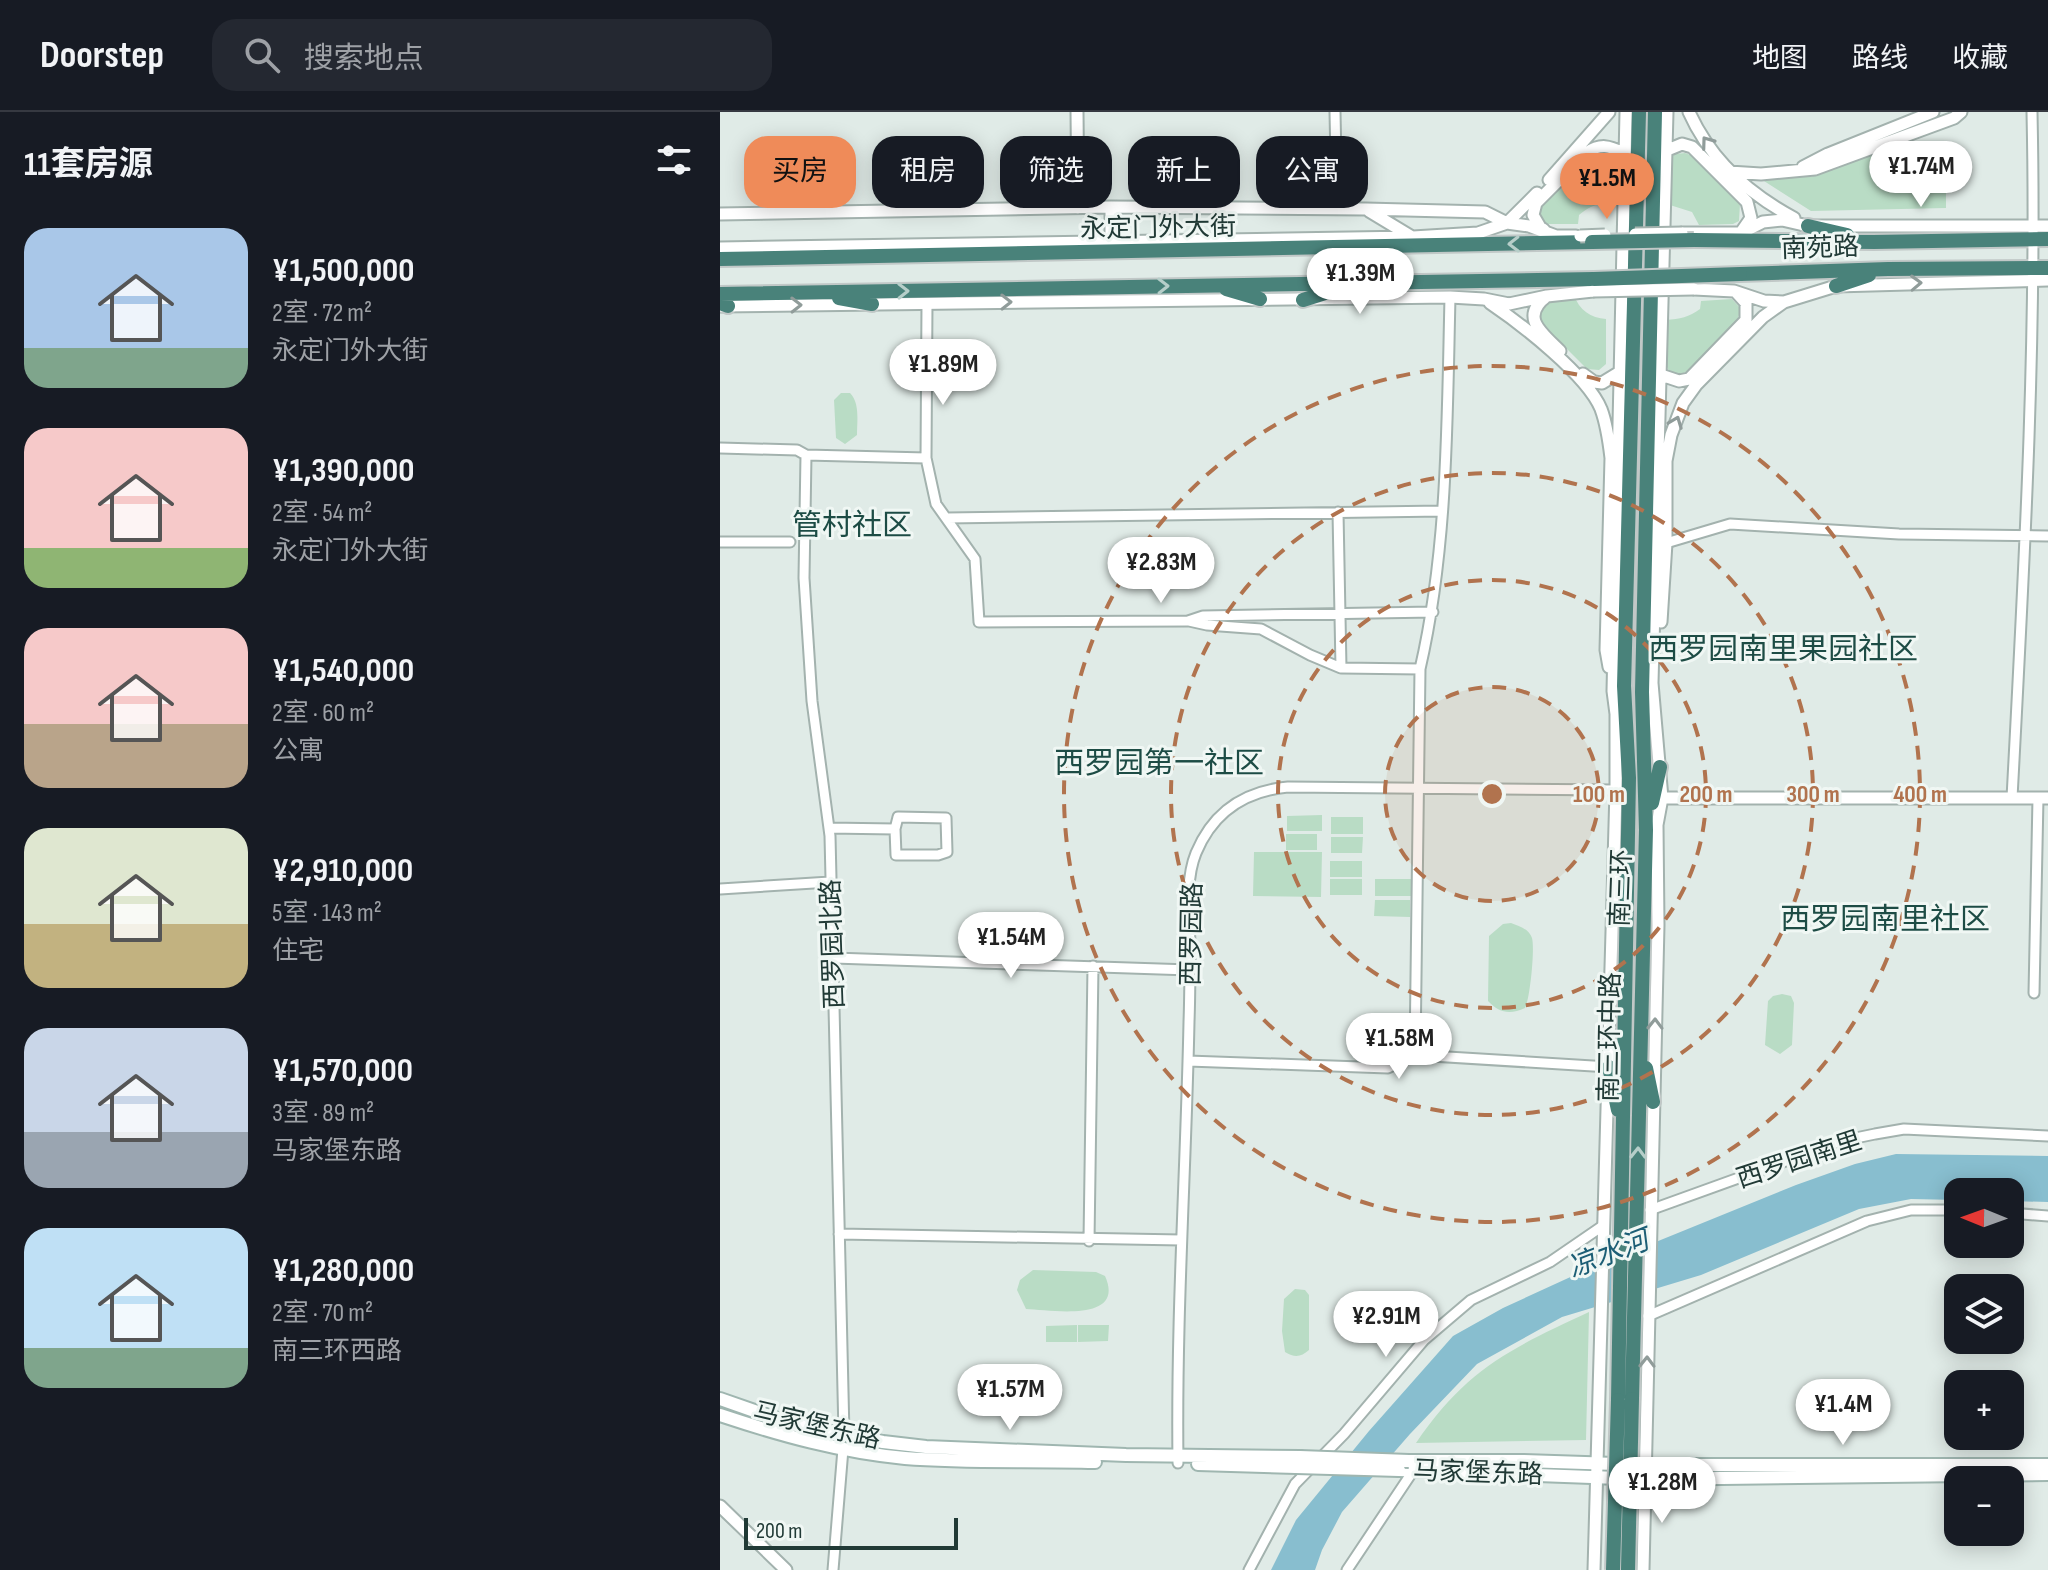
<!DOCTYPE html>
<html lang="zh">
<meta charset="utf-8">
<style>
:root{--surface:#171b24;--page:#242831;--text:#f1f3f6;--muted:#9ea1a6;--line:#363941;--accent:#ef8b59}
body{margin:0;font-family:"Sofia Sans Condensed","Noto Sans SC",sans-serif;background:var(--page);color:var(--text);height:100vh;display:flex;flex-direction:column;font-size:30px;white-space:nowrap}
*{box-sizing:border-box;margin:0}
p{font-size:26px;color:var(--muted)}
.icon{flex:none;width:44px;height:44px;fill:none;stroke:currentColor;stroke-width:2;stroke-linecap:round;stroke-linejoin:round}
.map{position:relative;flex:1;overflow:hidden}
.side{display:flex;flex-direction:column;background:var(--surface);width:720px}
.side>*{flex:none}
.hud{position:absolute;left:24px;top:24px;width:760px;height:72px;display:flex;gap:16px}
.needle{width:52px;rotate:271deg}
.controls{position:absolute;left:1224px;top:1066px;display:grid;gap:16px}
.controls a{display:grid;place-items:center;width:80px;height:80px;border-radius:16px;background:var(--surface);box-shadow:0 4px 20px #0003;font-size:40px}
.scale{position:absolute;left:24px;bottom:20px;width:214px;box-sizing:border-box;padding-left:8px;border:4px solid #213a36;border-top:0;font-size:22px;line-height:28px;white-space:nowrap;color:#213a36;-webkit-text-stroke:6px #f0f7f4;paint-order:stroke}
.price{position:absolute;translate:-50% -68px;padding:0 18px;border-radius:28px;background:#fff;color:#222;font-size:26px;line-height:52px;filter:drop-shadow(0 2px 4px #0008)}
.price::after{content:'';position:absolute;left:50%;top:48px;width:24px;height:18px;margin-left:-12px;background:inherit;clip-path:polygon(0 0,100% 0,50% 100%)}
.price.on{background:var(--accent);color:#111}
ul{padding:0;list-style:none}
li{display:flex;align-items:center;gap:24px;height:200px;padding:0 24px}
li span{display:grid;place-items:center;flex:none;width:224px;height:160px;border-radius:24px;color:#555}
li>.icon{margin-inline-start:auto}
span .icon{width:96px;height:96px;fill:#fffc;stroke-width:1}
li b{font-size:34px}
h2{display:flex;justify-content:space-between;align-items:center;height:96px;padding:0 24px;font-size:34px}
.tag{padding:0 28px;border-radius:24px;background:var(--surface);box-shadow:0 4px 20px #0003;font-size:28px;line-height:72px}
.tag.on{background:var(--accent);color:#111}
header{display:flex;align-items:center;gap:48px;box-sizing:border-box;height:112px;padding:0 40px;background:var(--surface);border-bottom:2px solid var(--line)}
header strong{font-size:38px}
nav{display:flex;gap:44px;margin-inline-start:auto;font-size:28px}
.search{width:560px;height:72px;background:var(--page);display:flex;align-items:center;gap:20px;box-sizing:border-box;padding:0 28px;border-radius:24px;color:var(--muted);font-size:30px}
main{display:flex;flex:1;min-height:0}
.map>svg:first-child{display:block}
.green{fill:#b9dcc5}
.water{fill:#88becf}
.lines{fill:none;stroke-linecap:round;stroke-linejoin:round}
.minor-casing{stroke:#a3b2ae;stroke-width:13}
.tertiary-casing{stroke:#a3b2ae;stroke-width:15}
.secondary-casing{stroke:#9fb6b0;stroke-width:16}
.trunk-casing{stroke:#c1c8c7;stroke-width:18}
.minor{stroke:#fff;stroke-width:9}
.tertiary{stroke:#fff;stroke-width:11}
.secondary{stroke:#fff;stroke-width:12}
.trunk{stroke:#49827a;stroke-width:14}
.tertiary-bridge-casing{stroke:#a3b2ae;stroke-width:15;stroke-linecap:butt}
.secondary-bridge-casing{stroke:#9fb6b0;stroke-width:16;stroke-linecap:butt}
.trunk-bridge-casing{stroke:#c1c8c7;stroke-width:18;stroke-linecap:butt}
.tertiary-bridge{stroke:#fff;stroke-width:11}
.secondary-bridge{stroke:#fff;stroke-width:12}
.trunk-bridge{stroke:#49827a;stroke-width:14}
.oneway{stroke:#909c9a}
.oneway2{stroke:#b6cec9}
.ring{fill:none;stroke:#b1734e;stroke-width:4;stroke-dasharray:14 10}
.labels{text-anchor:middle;stroke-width:6;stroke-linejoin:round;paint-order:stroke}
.street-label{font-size:26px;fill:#213a36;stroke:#f0f7f4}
.water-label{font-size:28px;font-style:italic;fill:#1c5e75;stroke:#f0f7f4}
.quarter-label{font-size:30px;fill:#1d4c45;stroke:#f0f7f4}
.centre{fill:#b1734e;stroke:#f0f7f4;stroke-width:4}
.ring-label{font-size:24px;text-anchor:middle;font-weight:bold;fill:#b1734e;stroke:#f0f7f4;stroke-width:6;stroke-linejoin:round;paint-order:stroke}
</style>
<header>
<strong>Doorstep</strong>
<div class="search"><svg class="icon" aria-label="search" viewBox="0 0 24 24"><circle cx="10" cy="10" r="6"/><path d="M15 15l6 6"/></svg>搜索地点</div>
<nav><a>地图</a><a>路线</a><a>收藏</a></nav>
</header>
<main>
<section class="side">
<h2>11套房源<svg class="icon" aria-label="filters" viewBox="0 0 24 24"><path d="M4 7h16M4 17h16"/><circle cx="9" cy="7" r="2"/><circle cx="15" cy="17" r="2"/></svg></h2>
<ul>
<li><span style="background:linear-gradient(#a9c7e8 75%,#7fa58c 0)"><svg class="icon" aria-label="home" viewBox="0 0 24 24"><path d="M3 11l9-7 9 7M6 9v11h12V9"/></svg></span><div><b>¥1,500,000</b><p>2室 · 72 m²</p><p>永定门外大街</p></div></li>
<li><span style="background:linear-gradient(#f6c9c9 75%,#8fb573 0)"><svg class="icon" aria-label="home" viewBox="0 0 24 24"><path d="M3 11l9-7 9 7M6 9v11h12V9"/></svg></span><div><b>¥1,390,000</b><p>2室 · 54 m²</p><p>永定门外大街</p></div></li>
<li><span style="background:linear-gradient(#f6c9c9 60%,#b9a48a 0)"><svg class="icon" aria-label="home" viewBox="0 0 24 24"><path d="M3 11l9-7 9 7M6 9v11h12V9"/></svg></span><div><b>¥1,540,000</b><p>2室 · 60 m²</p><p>公寓</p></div></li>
<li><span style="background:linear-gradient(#dfe7d0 60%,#c2b280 0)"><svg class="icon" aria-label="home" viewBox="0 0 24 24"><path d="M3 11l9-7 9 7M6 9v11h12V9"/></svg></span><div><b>¥2,910,000</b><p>5室 · 143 m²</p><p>住宅</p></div></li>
<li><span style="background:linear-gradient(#c9d6e8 65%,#9aa5b1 0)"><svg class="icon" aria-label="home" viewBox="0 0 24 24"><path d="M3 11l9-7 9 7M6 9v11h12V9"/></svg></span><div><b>¥1,570,000</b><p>3室 · 89 m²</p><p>马家堡东路</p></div></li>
<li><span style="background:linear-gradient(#bfe0f5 75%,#7fa58c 0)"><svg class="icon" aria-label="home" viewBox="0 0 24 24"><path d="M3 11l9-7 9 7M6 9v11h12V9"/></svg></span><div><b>¥1,280,000</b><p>2室 · 70 m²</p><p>南三环西路</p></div></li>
</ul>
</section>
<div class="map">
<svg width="1328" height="1458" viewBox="0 0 1328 1458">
<rect width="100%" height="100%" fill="#e0ebe7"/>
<!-- green -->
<path class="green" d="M 1184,25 L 1186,47 L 1226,47 L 1226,96 L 1091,99 L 1044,69 L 1050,65 L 1091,65 Z
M 880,38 L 886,43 L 887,93 C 875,91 868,96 859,103 L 858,112 L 822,112 L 816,105 L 819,91 L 869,40 Z
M 965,41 L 970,43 L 1020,92 L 1019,109 L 1013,112 L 979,113 L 972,100 L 950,93 L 950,46 L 955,42 Z
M 854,183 C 859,198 871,206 886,207 L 886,252 L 879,258 L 867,257 L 818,208 L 823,184 Z
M 1012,187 L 1021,197 L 1017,209 L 967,259 L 961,263 L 951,262 L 947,255 L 946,208 C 960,207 969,205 980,197 L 981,189 Z
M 121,281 L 130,281 C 140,291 137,309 137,323 L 125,332 L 116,326 L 114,288 Z
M 602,703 L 602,719 L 567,719 L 567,704 Z
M 611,705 L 643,705 L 643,722 L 611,722 Z
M 566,722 L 597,722 L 597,738 L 566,738 Z
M 611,725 L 643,725 L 642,741 L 611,741 Z
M 534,740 L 602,740 L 601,785 L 533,784 Z
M 610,749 L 642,749 L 642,765 L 610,765 Z
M 610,767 L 642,767 L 642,783 L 610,783 Z
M 655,767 L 691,767 L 691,784 L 655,784 Z
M 655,788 L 690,788 L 690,805 L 654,804 Z
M 791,811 C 799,814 809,817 812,826 C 815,836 810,887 805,896 C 790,903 779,901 768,889 L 769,824 L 783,812 Z
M 1062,882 L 1071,884 L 1074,891 L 1072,933 L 1060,942 L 1045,933 L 1048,889 L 1053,884 Z
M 313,1158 L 376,1160 L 385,1164 C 406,1211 331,1198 306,1197 L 297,1178 L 300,1168 Z
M 575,1177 L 585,1178 L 589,1183 L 589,1238 C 581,1245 575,1246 565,1240 L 562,1219 L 564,1187 Z
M 869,1200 L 866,1328 L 696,1331 C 745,1258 791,1236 869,1200 Z
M 357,1213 L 357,1230 L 326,1230 L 326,1214 Z
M 358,1213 L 389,1213 L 388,1229 L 358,1230 Z"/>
<!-- water -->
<path class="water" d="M 1176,1042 L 1328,1044 L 1328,1090 L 1290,1089 L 1290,1080 L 1238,1080 L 1238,1088 L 1191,1087 L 1139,1097 L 981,1163 L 842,1205 L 757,1252 L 690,1322 L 622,1400 L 602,1438 L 595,1458 L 551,1458 L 576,1408 L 649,1319 L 733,1224 L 783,1196 L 857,1162 L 1076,1073 L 1135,1052 Z"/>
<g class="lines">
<!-- minor casing -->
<g class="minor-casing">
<path id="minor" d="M 615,0 L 617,97
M 207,191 L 206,346 L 216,392 L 255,447 L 259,510 L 468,509 L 483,504 L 713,500
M 0,336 L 77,338 L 86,343 L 206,346
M 86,343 L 84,466 L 92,589 L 110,724 L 124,1322
M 618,400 L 621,556
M 227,406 L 722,399
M 0,430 L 70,430
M 946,431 L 1010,412 L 1179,422 L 1328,424
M 469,509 L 487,513 L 541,517 L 590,543 L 621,556 L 700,557
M 1292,686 C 1304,457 1317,229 1312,0
M 109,716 L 175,717 L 178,705 L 226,706 L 227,740 L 218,743 L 176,743 L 175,717
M 0,777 L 110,770
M 114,846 L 470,858
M 1314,881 L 1318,686
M 695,943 L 700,557 C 728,436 727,309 730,185
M 468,949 L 668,956 L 695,943 L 889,955
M 930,1098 L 1121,1029 L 1155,1022 L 1184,1017 L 1328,1024
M 1290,1101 L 1328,1104
M 119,1122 L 461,1128
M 369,1129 L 373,854
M 928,1204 L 1147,1109 L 1191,1098 L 1238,1098
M 458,1351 C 456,1204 466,1057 469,910 C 470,883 470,857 470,831 C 469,803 465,768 476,741 C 493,700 524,679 568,675 L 896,678
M 113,1458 L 123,1337
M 529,1458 L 575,1372 L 624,1322 L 704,1228 L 751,1188 L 830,1150 L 884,1113
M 627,1458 L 693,1359"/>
</g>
<!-- tertiary casing -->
<g class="tertiary-casing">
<path id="tertiary" d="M 357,0 L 358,96
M 969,0 C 990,47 1029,82 1074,106
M 945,39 L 962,32 L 972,35 L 1027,90 L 1031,106 L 1022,119
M 1083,55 L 1108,42 L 1213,0
M 1009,60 L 1041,62 L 1095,57 L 1234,6 L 1241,0
M 829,68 L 889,0
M 391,95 L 391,131
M 649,99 L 692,125
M 0,102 L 391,95 L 646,97 L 765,100 L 787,111
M 787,111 L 817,81
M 824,118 L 820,115 L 813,103 L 816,91 L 866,41 C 881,31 889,34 904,41
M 962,121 L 1021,121 L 1043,110 L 1062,108 L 1088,114 L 1328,114
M 0,136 L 693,125 L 758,121 L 787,111 L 809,114 L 836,124 L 856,124
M 974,177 L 1014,179 L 1044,189 L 1064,190
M 827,184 C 799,205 822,221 840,239
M 770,191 C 801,212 867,263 881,297 C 887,313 889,329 891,346 L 886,538 L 889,555
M 1,194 L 730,185 L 764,187 L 789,192 L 827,184 L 873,179
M 863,262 L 874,270 L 882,271 L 900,260
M 941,263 L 959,269 L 969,267 L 1026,208 L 1026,191 L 1016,180
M 941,510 L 946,431 L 946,349 L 951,323 L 963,291 L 976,273 L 1043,205 L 1064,190 L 1116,174 L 1328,168
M 942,686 L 1328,686
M 0,1394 L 66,1458
M 874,1458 L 896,678 L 896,602 L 893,579 L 906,0
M 923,1458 L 938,813 L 937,713 L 942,686 L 932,571 L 947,0"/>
</g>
<!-- secondary casing -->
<g class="secondary-casing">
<path id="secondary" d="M 0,1287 L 72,1312 L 163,1330 L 206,1335 L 406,1343 L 580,1345
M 0,1303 C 60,1323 121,1340 185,1346 C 248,1351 312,1348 375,1350
M 689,1349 L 803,1349 L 926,1353 L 1328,1353
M 478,1352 L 576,1355
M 679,1358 L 925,1367 L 1328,1362"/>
</g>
<!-- trunk casing -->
<g class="trunk-casing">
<path id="trunk" d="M 1088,114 L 1127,123
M 974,128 L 1154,130 L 1328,127
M 0,147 L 872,130
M 1020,162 L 1168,157 L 1328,156
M 1116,174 L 1149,163
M 506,177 L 540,187
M 0,182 L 874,167
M 119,186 L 152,192
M 583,188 L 624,175
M 0,191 L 8,194
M 932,691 L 940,655
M 889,955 L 898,998
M 926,956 L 933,990
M 912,1287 L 926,718 L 922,580 L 935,0
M 898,1288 L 909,666 L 904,574 L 919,0"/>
</g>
<!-- minor -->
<use href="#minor" class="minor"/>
<!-- tertiary -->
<use href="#tertiary" class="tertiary"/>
<!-- secondary -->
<use href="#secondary" class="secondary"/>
<!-- trunk -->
<use href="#trunk" class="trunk"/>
<!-- tertiary-bridge casing -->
<g class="tertiary-bridge-casing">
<path id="tertiary-bridge" d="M 915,122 L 962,121
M 860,124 L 885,123
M 873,179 L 974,177"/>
</g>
<!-- secondary-bridge casing -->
<g class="secondary-bridge-casing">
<path id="secondary-bridge" d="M 580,1345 L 689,1349
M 576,1355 L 679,1358"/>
</g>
<!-- trunk-bridge casing -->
<g class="trunk-bridge-casing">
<path id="trunk-bridge" d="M 872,130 L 974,128
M 874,167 L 1020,162
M 893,1458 L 898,1288
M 908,1458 L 912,1287"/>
</g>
<!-- tertiary-bridge -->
<use href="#tertiary-bridge" class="tertiary-bridge"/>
<!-- secondary-bridge -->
<use href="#secondary-bridge" class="secondary-bridge"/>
<!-- trunk-bridge -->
<use href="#trunk-bridge" class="trunk-bridge"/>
</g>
<!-- one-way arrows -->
<defs><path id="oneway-chevron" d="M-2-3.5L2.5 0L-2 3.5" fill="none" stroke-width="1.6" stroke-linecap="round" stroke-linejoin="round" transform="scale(2)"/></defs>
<g class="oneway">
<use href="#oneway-chevron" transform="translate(987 30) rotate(-126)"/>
<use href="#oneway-chevron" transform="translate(1196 171) rotate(-2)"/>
<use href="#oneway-chevron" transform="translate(286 190) rotate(-1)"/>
<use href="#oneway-chevron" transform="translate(76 193) rotate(-1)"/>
<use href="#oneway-chevron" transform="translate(956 310) rotate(-69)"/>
<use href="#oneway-chevron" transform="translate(935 912) rotate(-89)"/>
<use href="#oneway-chevron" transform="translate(927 1250) rotate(-89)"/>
</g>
<g class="oneway2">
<use href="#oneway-chevron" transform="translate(794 132) rotate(179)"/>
<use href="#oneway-chevron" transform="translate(443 174) rotate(-1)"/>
<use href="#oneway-chevron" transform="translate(183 179) rotate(-1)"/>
<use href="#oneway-chevron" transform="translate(918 1041) rotate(-89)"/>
</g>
<!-- distance rings -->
<circle cx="772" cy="682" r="107" fill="#b1734e" fill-opacity=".12"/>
<g class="ring">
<circle cx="772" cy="682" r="107"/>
<circle cx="772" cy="682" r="214"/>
<circle cx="772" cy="682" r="321"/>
<circle cx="772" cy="682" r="428"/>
</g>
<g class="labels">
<!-- street labels -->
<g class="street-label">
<text transform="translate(438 115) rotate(-1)" y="9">永定门外大街</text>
<text transform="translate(1100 135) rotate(-2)" y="9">南苑路</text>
<text transform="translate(900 776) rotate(-88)" y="9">南三环</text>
<text transform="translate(471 822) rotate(-89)" y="9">西罗园路</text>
<text transform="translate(112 832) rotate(-92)" y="9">西罗园北路</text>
<text transform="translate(889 925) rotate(-89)" y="9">南三环中路</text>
<text transform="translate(1079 1047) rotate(-18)" y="9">西罗园南里</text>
<text transform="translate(97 1313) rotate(13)" y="9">马家堡东路</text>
<text transform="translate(758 1360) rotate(2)" y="9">马家堡东路</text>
</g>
<!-- water labels -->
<g class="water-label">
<text transform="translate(888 1141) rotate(-21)" y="10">凉水河</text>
</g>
<!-- quarter labels -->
<g class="quarter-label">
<text x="132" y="423">管村社区</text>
<text x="1063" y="547">西罗园南里果园社区</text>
<text x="439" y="661">西罗园第一社区</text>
<text x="1165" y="817">西罗园南里社区</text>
</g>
</g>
<circle cx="772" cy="682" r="12" class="centre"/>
<g class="ring-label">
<text x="879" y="690">100 m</text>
<text x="986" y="690">200 m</text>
<text x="1093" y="690">300 m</text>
<text x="1200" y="690">400 m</text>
</g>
</svg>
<div class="controls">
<a><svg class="needle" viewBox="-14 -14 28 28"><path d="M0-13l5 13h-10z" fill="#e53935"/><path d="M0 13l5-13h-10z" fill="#9ea1a6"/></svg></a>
<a><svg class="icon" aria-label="layers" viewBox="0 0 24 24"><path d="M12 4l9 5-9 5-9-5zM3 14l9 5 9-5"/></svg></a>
<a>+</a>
<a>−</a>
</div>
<div class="scale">200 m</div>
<b class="price" style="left:1201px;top:97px">¥1.74M</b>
<b class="price on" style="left:887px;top:109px">¥1.5M</b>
<b class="price" style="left:640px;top:204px">¥1.39M</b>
<b class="price" style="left:223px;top:295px">¥1.89M</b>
<b class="price" style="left:441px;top:493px">¥2.83M</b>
<b class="price" style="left:291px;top:868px">¥1.54M</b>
<b class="price" style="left:679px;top:969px">¥1.58M</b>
<b class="price" style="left:666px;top:1247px">¥2.91M</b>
<b class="price" style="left:290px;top:1320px">¥1.57M</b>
<b class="price" style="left:1123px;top:1335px">¥1.4M</b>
<b class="price" style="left:942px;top:1413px">¥1.28M</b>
<div class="hud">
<a class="tag on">买房</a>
<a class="tag">租房</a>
<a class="tag">筛选</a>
<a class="tag">新上</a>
<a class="tag">公寓</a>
</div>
</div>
</main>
